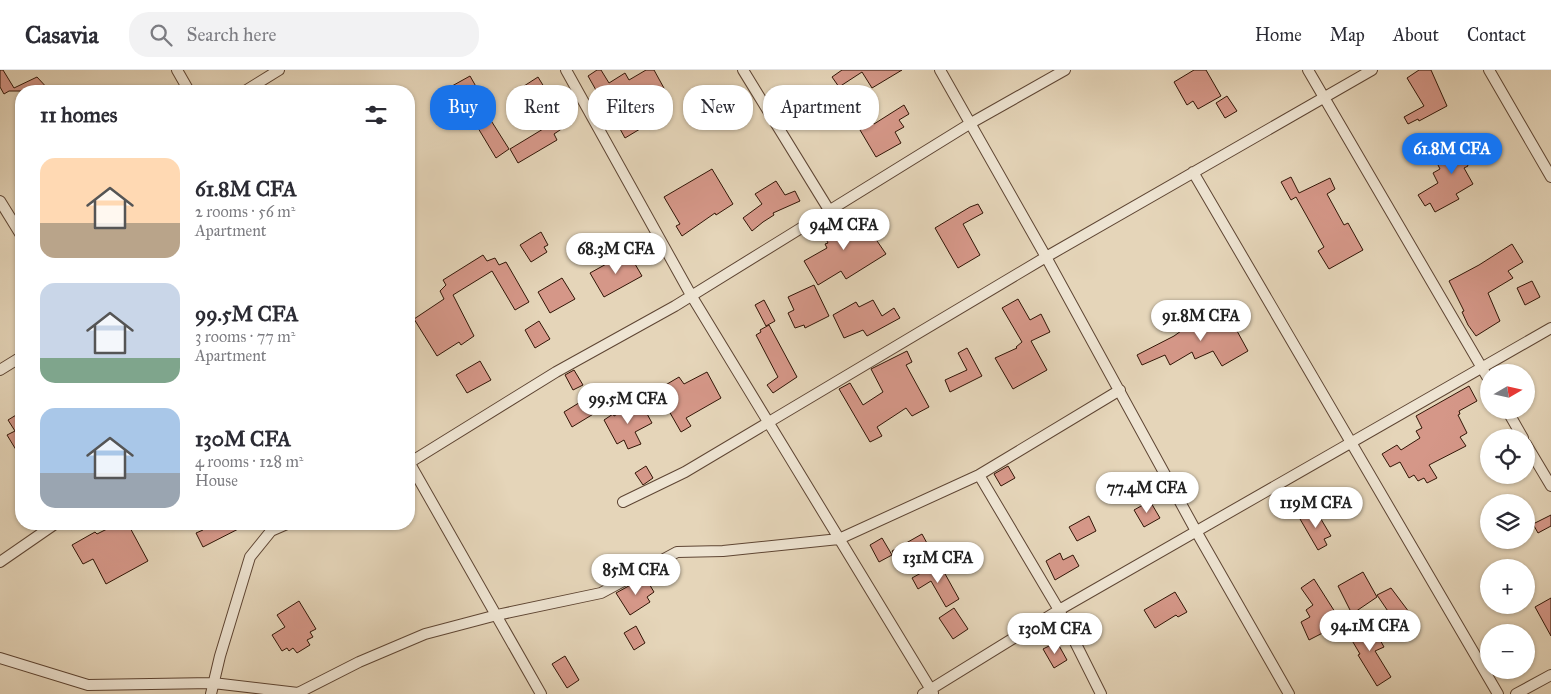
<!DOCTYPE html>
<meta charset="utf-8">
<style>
:root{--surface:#fff;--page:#f2f2f3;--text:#2b2b33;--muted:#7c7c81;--line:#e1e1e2;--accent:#1a73e8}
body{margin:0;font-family:"IM FELL Great Primer",serif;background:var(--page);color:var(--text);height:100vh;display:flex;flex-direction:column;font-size:19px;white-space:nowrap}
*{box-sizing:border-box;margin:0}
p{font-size:16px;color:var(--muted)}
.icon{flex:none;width:28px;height:28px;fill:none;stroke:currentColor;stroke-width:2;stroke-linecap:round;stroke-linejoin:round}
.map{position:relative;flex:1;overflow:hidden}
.drawer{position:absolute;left:15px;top:15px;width:400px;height:445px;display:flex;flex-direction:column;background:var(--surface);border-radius:20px;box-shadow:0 1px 4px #0004}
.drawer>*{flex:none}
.guide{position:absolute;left:430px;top:15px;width:475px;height:45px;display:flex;gap:10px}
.needle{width:32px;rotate:81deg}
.controls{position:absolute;left:1480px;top:294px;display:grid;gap:10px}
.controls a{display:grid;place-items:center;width:55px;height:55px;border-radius:50%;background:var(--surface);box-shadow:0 1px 4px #0004;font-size:25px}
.price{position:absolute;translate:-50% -42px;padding:0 11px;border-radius:18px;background:#fff;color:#222;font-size:16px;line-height:32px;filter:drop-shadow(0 1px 2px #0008)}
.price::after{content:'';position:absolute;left:50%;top:30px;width:15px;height:11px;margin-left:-8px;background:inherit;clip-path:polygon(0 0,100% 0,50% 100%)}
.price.current{background:var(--accent);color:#fff}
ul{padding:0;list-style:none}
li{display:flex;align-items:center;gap:15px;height:125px;padding:0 25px}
li span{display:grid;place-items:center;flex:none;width:140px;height:100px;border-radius:15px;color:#555}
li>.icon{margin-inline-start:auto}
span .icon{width:60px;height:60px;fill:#fffc;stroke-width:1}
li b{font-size:21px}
h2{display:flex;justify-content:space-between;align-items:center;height:60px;padding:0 25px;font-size:21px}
.chip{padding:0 18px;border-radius:20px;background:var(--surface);box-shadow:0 1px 4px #0004;font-size:18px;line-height:45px}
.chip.current{background:var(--accent);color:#fff}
header{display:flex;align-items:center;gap:30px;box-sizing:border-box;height:70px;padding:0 25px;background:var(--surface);border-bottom:1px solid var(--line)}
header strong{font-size:24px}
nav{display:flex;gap:28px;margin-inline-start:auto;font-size:18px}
.search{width:350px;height:45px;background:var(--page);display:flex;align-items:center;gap:12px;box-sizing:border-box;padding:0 18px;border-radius:20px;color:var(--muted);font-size:19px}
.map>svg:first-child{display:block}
.building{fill:#d59788;stroke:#311506}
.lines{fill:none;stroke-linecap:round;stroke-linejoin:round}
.minor-casing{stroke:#5e4533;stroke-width:12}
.minor{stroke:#eee4d2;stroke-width:10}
</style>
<header>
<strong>Casavia</strong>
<div class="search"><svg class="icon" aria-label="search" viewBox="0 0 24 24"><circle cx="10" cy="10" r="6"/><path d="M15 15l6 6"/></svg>Search here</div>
<nav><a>Home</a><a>Map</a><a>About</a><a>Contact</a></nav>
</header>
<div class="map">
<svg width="1551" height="624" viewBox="0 0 1551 624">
<rect width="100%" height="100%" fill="#e5d5b9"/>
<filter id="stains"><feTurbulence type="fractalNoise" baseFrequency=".004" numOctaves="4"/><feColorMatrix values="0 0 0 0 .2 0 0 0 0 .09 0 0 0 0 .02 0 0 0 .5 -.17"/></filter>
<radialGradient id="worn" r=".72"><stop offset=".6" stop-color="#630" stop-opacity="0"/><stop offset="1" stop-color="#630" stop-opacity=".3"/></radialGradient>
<!-- building -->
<path class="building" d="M 0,0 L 3,0 L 14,18 L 37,7 L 50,21 L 9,21 L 4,24 L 0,17 Z
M 597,0 L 601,0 L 609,13 L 625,3 L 629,10 L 646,0 L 654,0 L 670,29 L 640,47 L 645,56 L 625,68 L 603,28 L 601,29 L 588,6 Z
M 842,0 L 902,0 L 872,18 L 862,2 L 839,17 L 832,7 Z
M 1194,0 L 1206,0 L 1221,26 L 1198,39 L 1193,31 L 1187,35 L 1174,12 Z
M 1419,0 L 1431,0 L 1447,36 L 1419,51 L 1418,49 L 1408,54 L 1404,47 L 1424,36 L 1407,8 Z
M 470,6 L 478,20 L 461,30 L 452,16 Z
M 538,7 L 563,48 L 558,51 L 563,58 L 554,64 L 557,70 L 518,93 L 510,79 L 548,56 L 524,16 Z
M 1227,26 L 1237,41 L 1225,48 L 1216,33 Z
M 904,35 L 909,44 L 899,50 L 904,57 L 895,62 L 901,73 L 876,87 L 860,60 L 873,52 L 874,54 Z
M 485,41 L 509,79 L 496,88 L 472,48 Z
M 1474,66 L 1478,73 L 1481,71 L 1487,81 L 1467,93 L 1468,96 L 1464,98 L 1473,114 L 1456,124 L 1459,129 L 1435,142 L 1430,133 L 1425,136 L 1418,125 L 1438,113 L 1433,103 L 1440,99 L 1437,93 L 1444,90 L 1441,85 Z
M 712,99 L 733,134 L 716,145 L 715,143 L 682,166 L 676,156 L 680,154 L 664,127 Z
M 1291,107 L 1299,123 L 1330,108 L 1335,119 L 1327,124 L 1344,155 L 1348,153 L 1363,180 L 1329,199 L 1318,181 L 1324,177 L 1296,127 L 1291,130 L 1281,112 Z
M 776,111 L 785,125 L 795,121 L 800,131 L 773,143 L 774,145 L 763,152 L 752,161 L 743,148 L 762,134 L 755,124 Z
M 978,134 L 983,143 L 963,154 L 980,185 L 958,198 L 935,158 L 970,137 Z
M 841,145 L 850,161 L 869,152 L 875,168 L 886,184 L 846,209 L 841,201 L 818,215 L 804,191 L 827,178 L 825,174 L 828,173 L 820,158 Z
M 541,162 L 548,175 L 544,177 L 547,182 L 531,192 L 520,175 Z
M 1512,174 L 1523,192 L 1508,201 L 1513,208 L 1488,223 L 1500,251 L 1476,266 L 1468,255 L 1462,242 L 1464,241 L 1449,211 L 1479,195 Z
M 628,182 L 642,206 L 604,227 L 590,203 Z
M 483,185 L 487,191 L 495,188 L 499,195 L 506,192 L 529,232 L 515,240 L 492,201 L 453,225 L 474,266 L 461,275 L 459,272 L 437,286 L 414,249 L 444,229 L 440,221 L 446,215 L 443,210 Z
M 562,208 L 575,229 L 550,243 L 538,222 Z
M 1532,211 L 1540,227 L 1525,235 L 1517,218 Z
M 814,215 L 829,246 L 805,258 L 804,255 L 795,258 L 788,243 L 794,240 L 788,227 Z
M 1018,229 L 1030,250 L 1041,244 L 1050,262 L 1031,271 L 1047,300 L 1013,319 L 995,288 L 1017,278 L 1016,277 L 1022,272 L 1002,238 Z
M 764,230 L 775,251 L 766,256 L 755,235 Z
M 873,230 L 882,246 L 894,238 L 900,248 L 867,266 L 863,260 L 844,268 L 833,245 L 856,232 L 859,237 Z
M 1228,239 L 1234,248 L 1231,250 L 1248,281 L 1222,296 L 1213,281 L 1195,289 L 1192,282 L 1170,295 L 1165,285 L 1142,295 L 1137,285 L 1174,266 L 1188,256 L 1192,261 Z
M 539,251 L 550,269 L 535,278 L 525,260 Z
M 769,255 L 797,307 L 773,323 L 767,315 L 778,307 L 756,265 L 761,262 L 760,260 Z
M 967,278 L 982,306 L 950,322 L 945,310 L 967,300 L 958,283 Z
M 907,281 L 912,292 L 906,295 L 929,337 L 912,346 L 906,338 L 877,357 L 882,366 L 870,372 L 839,319 L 850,313 L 863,335 L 883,322 L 871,299 Z
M 480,291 L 491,310 L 467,323 L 456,305 Z
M 574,300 L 583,315 L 573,320 L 565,305 Z
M 707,302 L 721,328 L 686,348 L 691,356 L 681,362 L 657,320 L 679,307 L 684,314 Z
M 1469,316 L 1477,331 L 1459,341 L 1460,344 L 1458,345 L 1467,363 L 1460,367 L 1466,376 L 1429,395 L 1437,408 L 1427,413 L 1424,408 L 1418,411 L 1414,405 L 1409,408 L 1400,392 L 1390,397 L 1382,384 L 1397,375 L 1401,380 L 1420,368 L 1416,361 L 1422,358 L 1416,346 Z
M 587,328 L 595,343 L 572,357 L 564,342 Z
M 640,331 L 652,353 L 635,362 L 641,374 L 628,379 L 624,370 L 617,374 L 604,350 L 613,344 L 614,346 Z
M 21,342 L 21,388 L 7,365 L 15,361 L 8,350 Z
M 646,396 L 653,408 L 643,415 L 635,403 Z
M 1008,396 L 1015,408 L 1001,416 L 994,404 Z
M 1150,431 L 1160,448 L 1144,457 L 1134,440 Z
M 1315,439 L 1331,466 L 1324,469 L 1327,475 L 1318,480 L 1300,449 Z
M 1551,445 L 1551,456 L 1538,463 L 1533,454 Z
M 1089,446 L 1096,461 L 1077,471 L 1069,457 Z
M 117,454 L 128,454 L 148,491 L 106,514 L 93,489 L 83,494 L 72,475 L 95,462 L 97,464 Z
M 199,454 L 248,454 L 203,477 L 196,463 L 203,460 Z
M 922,464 L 928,475 L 899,492 L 892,481 Z
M 882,468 L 892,485 L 879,492 L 870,475 Z
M 1060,483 L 1063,490 L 1073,485 L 1079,496 L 1055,510 L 1046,491 Z
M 939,493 L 959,529 L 946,537 L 931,511 L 918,519 L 912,508 Z
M 1363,502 L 1377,527 L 1352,544 L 1338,516 Z
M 645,507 L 654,522 L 647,527 L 650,532 L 630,545 L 616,523 Z
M 1314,509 L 1342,553 L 1309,570 L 1301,552 L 1310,547 L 1306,540 L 1313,535 L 1301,518 Z
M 1391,518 L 1412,546 L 1398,556 L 1377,525 Z
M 1175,522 L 1187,542 L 1178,547 L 1176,545 L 1155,558 L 1144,540 Z
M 1551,528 L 1551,566 L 1535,537 Z
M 299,531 L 316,559 L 310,562 L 313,567 L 307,570 L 310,575 L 297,583 L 293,578 L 289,581 L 287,578 L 282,581 L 272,565 L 285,557 L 277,545 Z
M 954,538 L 968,559 L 953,569 L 939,548 Z
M 1360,554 L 1363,560 L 1369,556 L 1373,562 L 1375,561 L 1384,577 L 1375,581 L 1391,607 L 1377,616 L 1358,585 L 1360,584 L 1347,562 Z
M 636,556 L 645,573 L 634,580 L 624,563 Z
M 1057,572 L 1067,590 L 1054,598 L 1043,579 Z
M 565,586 L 579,610 L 567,618 L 552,594 Z"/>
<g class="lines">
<!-- minor casing -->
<g class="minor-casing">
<path id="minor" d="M 177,0 L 189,21
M 566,0 L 691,225 L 933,623
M 743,0 L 829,140
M 940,0 L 1046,187 L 1196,461 L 1289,624
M 1308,0 L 1489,310
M 1489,0 L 1551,107
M 245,21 L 279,0
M 1193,102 L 1498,624
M 0,131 L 21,165
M 0,300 L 21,287
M 1507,340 L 1523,368
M 1526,374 L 1551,416
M 409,392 L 541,624
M 409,393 L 556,302 L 675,236 L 971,53 L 1065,0
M 979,405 L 1059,540 L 1101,624
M 623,432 L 685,402 L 1046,187 L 1372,0
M 0,492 L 55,454
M 0,588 L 88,615 L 213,613 L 298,623 L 359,592 L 425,564 L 497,545 L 601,523 L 677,482 L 723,481 L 839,469 L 979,405 L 1120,320
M 211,624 L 220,586 L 250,487 L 271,461 L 287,454
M 923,624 L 1059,540 L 1551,258
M 1516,624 L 1551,605"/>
</g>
<!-- minor -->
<use href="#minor" class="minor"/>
</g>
<rect width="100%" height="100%" filter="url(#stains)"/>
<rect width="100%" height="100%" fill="url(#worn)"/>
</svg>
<div class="controls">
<a><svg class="needle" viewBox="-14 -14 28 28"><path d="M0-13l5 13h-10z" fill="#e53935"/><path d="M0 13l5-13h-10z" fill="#7c7c81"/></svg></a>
<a><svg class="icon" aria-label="locate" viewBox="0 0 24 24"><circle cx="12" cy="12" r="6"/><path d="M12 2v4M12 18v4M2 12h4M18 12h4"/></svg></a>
<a><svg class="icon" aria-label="layers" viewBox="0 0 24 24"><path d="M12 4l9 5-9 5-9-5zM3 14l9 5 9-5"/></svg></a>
<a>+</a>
<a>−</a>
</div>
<b class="price current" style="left:1452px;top:105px">61.8M CFA</b>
<b class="price" style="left:844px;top:181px">94M CFA</b>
<b class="price" style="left:616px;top:205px">68.3M CFA</b>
<b class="price" style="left:1201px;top:272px">91.8M CFA</b>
<b class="price" style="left:628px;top:355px">99.5M CFA</b>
<b class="price" style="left:1147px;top:444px">77.4M CFA</b>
<b class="price" style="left:1316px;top:459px">119M CFA</b>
<b class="price" style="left:938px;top:514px">131M CFA</b>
<b class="price" style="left:636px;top:526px">85M CFA</b>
<b class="price" style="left:1370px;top:582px">94.1M CFA</b>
<b class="price" style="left:1055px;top:585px">130M CFA</b>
<div class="guide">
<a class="chip current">Buy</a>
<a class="chip">Rent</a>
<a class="chip">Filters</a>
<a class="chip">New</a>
<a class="chip">Apartment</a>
</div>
<section class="drawer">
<h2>11 homes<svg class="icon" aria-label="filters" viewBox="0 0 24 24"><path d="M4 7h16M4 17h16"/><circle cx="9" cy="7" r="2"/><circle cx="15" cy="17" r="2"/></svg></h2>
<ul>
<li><span style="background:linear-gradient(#ffd9b3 65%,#b9a48a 0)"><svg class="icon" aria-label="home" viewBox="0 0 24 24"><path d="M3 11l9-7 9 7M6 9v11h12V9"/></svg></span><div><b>61.8M CFA</b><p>2 rooms · 56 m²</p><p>Apartment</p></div></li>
<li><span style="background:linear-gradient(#c9d6e8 75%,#7fa58c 0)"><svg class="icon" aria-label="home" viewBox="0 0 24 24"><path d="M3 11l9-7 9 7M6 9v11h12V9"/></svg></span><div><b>99.5M CFA</b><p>3 rooms · 77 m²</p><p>Apartment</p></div></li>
<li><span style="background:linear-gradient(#a9c7e8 65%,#9aa5b1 0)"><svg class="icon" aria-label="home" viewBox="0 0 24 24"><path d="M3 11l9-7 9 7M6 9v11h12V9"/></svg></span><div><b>130M CFA</b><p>4 rooms · 128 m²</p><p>House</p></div></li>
</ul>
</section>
</div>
